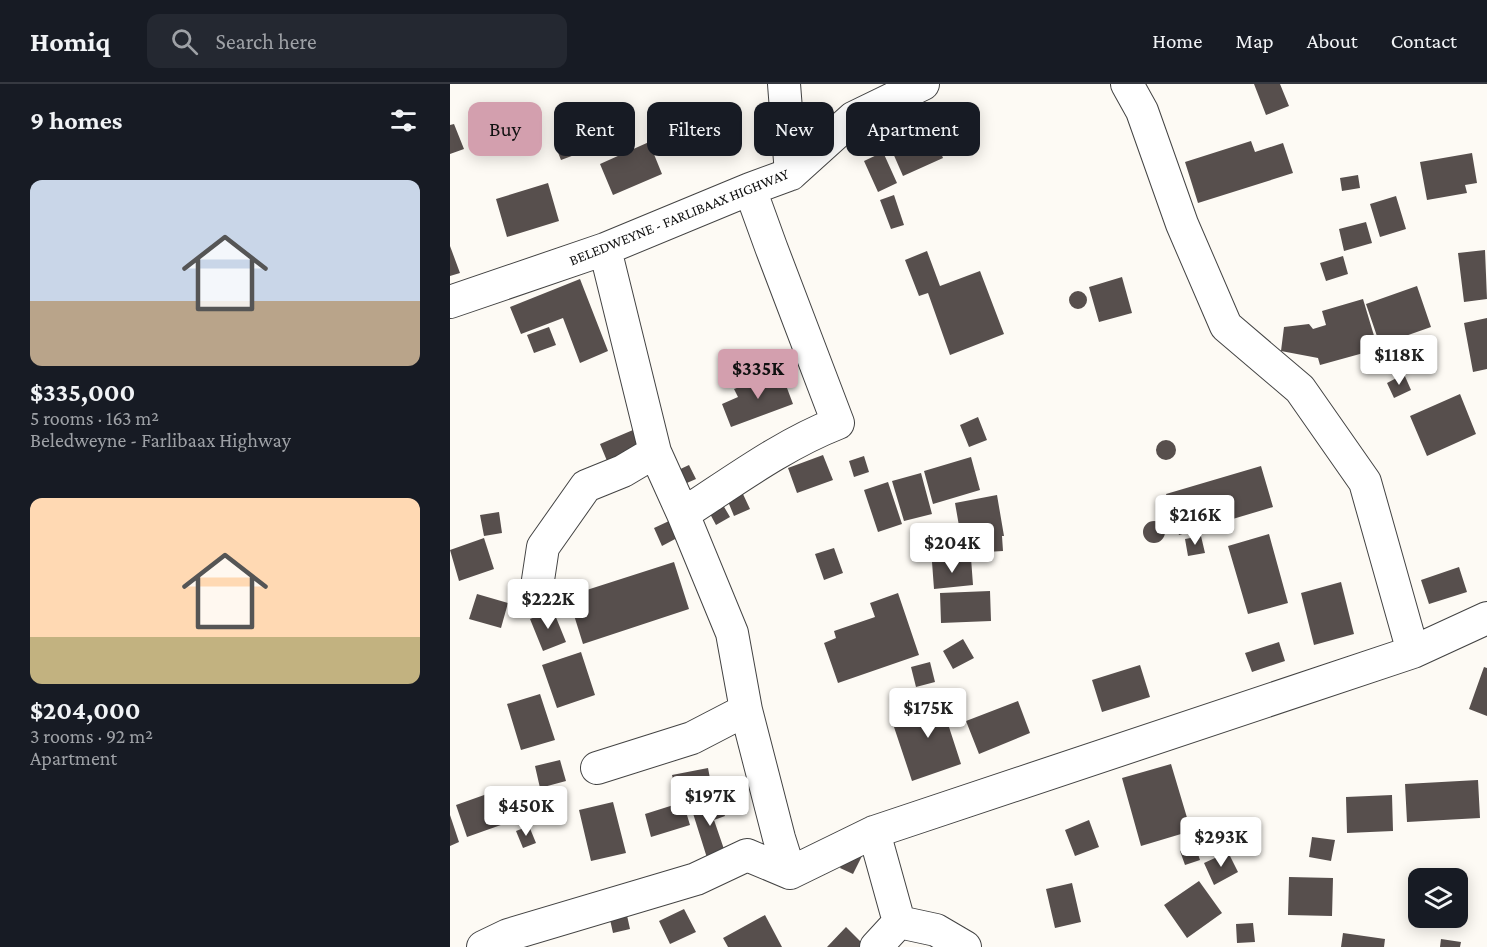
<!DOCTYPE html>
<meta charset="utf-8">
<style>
:root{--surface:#171b24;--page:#242831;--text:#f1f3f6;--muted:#9ea1a6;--line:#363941;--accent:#d39fae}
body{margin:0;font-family:"Crimson Pro",serif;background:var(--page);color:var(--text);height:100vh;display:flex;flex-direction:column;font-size:22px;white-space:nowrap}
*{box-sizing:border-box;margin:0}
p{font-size:20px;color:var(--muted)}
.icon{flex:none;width:33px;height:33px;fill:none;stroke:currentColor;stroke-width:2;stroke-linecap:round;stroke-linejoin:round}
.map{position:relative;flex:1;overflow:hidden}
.panel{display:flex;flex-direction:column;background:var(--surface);width:450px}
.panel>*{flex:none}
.hud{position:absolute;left:18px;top:18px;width:570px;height:54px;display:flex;gap:12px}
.tools{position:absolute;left:958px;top:784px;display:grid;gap:12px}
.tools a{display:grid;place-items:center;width:60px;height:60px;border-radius:12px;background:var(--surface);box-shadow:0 3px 15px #0003;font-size:30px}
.price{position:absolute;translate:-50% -51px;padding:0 14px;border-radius:6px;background:#fff;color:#222;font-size:20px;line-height:39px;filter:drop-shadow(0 2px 3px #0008)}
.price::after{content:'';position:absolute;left:50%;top:36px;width:18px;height:14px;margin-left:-9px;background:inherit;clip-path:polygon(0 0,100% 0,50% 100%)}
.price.selected{background:var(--accent);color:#111}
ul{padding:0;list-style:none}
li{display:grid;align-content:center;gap:12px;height:318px;padding:0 30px}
li span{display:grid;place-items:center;height:186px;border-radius:12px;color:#555}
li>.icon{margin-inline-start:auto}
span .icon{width:108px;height:108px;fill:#fffc;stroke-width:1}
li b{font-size:26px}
h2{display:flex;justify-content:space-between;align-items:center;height:72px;padding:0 30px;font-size:26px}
.tag{padding:0 21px;border-radius:12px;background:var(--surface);box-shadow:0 3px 15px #0003;font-size:21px;line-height:54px}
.tag.selected{background:var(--accent);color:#111}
header{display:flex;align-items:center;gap:36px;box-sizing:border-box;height:84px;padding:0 30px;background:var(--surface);border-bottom:2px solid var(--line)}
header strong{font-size:28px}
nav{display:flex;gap:33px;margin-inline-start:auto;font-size:21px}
.search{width:420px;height:54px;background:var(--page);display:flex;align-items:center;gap:15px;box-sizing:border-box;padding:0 21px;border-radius:12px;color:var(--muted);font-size:22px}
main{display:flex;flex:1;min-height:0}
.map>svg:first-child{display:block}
.building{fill:#574f4d}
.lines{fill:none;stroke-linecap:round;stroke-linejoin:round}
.minor-casing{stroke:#434343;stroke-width:34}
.minor{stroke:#fff;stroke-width:32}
.labels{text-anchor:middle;stroke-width:6;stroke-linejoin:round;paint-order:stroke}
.street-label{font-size:15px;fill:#101010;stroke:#fff}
</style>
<header>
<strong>Homiq</strong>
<div class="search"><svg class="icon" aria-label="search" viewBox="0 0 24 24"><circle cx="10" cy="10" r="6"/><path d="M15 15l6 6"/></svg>Search here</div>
<nav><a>Home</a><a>Map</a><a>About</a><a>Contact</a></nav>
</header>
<main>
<section class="panel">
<h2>9 homes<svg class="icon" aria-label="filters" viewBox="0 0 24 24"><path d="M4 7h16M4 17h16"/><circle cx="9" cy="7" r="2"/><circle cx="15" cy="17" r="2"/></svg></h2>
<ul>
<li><span style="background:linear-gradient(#c9d6e8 65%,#b9a48a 0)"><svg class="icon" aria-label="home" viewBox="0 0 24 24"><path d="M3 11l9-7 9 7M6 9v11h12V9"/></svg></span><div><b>$335,000</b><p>5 rooms · 163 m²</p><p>Beledweyne - Farlibaax Highway</p></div></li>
<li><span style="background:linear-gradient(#ffd9b3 75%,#c2b280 0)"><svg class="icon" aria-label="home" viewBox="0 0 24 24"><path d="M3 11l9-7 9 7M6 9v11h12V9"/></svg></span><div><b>$204,000</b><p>3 rooms · 92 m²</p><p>Apartment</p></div></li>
</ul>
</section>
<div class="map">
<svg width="1037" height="863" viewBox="0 0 1037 863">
<rect width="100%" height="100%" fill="#fdfaf4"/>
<!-- building -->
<path class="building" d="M 804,0 L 830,0 L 839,22 L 816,31 Z
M 473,26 L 493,74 L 453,92 L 432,44 Z
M 4,40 L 14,65 L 0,70 L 0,41 Z
M 121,54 L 127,70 L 111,76 L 105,61 Z
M 801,57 L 805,68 L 833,59 L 843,89 L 748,119 L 735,78 Z
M 199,58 L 212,90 L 163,111 L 150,80 Z
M 433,68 L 447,99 L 428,108 L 414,77 Z
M 1022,69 L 1027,99 L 1015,101 L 1017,109 L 977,116 L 970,78 Z
M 908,91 L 910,104 L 892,107 L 890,94 Z
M 98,99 L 109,137 L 57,153 L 46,115 Z
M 444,111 L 454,141 L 441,145 L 430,116 Z
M 946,112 L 956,145 L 930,153 L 920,120 Z
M 916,138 L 922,159 L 894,167 L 889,145 Z
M 0,162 L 10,189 L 0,192 Z
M 1035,166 L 1037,215 L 1014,218 L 1008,169 Z
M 477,167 L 490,202 L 530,187 L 554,250 L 500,271 L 478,209 L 469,212 L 455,176 Z
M 893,172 L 898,190 L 876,197 L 870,179 Z
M 672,193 L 682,229 L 649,238 L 639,203 Z
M 130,195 L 158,267 L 130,279 L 113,234 L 71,250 L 60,223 Z
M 967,202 L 981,243 L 930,261 L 916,220 Z
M619 216a9 9 0 1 1 18 0a9 9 0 1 1-18 0Z
M 913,215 L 928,265 L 870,281 L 868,274 L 831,267 L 834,243 L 859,240 L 863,245 L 876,241 L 872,227 Z
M 1037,234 L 1037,285 L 1023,288 L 1014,239 Z
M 99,243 L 106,261 L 84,269 L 77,251 Z
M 331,288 L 343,320 L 281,343 L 272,320 L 288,313 L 284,305 Z
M 954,290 L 961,306 L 944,314 L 937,299 Z
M 1010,310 L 1026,350 L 977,372 L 960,332 Z
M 528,333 L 537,356 L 519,363 L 510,341 Z
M 183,346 L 194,369 L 160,384 L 150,360 Z
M706 366a10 10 0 1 1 20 0a10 10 0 1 1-20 0Z
M 373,371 L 383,396 L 347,409 L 338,384 Z
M 414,372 L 419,388 L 404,393 L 399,377 Z
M 521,373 L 530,406 L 483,420 L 474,387 Z
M 239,381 L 246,395 L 230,402 L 224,388 Z
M 811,382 L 823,423 L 729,451 L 716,410 Z
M 471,389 L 482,430 L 454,437 L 442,397 Z
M 438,398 L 452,440 L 428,448 L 414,406 Z
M 292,408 L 300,425 L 284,432 L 277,415 Z
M 547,411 L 554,452 L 552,452 L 553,467 L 519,469 L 518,458 L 512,459 L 505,419 Z
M 273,421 L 280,433 L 266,441 L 259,428 Z
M 49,428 L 52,449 L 34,452 L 30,431 Z
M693 448a11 11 0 1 1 22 0a11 11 0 1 1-22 0Z
M 219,437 L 227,454 L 212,462 L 204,444 Z
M 819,450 L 838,519 L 798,530 L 778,462 Z
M 751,452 L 755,469 L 738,472 L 735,455 Z
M 34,454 L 44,485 L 9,497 L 0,466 Z
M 384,464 L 393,489 L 374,496 L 365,470 Z
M 521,474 L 523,501 L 484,505 L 482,478 Z
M 224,478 L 239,525 L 133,560 L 118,512 Z
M 1009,483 L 1017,508 L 979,520 L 971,496 Z
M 891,498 L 904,550 L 864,561 L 851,509 Z
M 540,507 L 541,537 L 491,539 L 490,509 Z
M 448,509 L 469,571 L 388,599 L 374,559 L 386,554 L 384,547 L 425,533 L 420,519 Z
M 27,510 L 58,519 L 51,544 L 19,535 Z
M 103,526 L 116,558 L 93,567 L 80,535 Z
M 513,555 L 524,574 L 503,585 L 493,567 Z
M 829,558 L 835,577 L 802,588 L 795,569 Z
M 131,568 L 145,611 L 107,624 L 92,581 Z
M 480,578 L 485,598 L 466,603 L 461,583 Z
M 690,581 L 700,613 L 652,628 L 642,596 Z
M 1034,583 L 1037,584 L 1037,632 L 1019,625 Z
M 487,606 L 511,680 L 462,697 L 444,643 L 469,634 L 462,614 Z
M 90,610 L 105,656 L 71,666 L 57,620 Z
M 568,617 L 580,649 L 529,670 L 516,637 Z
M 110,676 L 116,697 L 90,704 L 85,682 Z
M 721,680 L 741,747 L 691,762 L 672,694 Z
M 258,684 L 263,710 L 228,717 L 222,691 Z
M 1028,696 L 1030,734 L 957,738 L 955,700 Z
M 51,705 L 62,737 L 17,753 L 6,721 Z
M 942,711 L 943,747 L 897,749 L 896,713 Z
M 269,714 L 275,732 L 264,736 L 276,771 L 258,777 L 241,723 Z
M 163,718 L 176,769 L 141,777 L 129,726 Z
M 233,718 L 240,741 L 201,753 L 195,730 Z
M 0,731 L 9,758 L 0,762 Z
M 639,736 L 649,763 L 625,772 L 615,746 Z
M 79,742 L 86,759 L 73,764 L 66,747 Z
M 862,753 L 885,756 L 881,777 L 859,773 Z
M 745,761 L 750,776 L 735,781 L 730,767 Z
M 399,764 L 413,770 L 403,790 L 390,784 Z
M 778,768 L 788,788 L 764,801 L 754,779 Z
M 839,793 L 883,794 L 882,832 L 838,831 Z
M 749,797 L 772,829 L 737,854 L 714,821 Z
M 622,799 L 631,838 L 605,844 L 596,805 Z
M 234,825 L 246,848 L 220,860 L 209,837 Z
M 176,827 L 180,845 L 163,849 L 159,831 Z
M 315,831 L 332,863 L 278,863 L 273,854 Z
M 803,839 L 805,858 L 787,859 L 786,840 Z
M 396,843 L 414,861 L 412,863 L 377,863 Z
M 893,849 L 935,855 L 934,863 L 891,863 Z
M 991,855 L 1011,858 L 1010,863 L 990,863 Z"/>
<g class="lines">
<!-- minor casing -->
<g class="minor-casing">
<path id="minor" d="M 334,0 L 341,90
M 677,0 L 692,27 L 732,140 L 776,242 L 850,305 L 915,398 L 963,568
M 155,165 L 205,368 L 233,430 L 282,549 L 296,626 L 329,754 L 340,789
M 0,218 L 155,165 L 300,105 L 341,90 L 403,34 L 473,0
M 233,430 C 284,397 332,361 388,339 L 321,163 L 300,105
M 88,496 L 93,463 L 136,402 L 173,387 L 205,368
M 147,684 L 242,654 L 296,626
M 424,748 L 449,838
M 449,838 L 486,846 L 515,863
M 33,863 L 58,851 L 246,795 L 297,771 L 340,789 L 424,748 L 963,568 L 1037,534
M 426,863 L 449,838"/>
</g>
<!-- minor -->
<use href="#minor" class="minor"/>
</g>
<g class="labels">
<!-- street labels -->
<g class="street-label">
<text transform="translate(229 133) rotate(-22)" y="5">BELEDWEYNE - FARLIBAAX HIGHWAY</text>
</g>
</g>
</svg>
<div class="tools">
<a><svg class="icon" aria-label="layers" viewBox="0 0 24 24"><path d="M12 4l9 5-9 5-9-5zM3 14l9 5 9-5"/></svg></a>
</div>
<b class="price" style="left:949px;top:302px">$118K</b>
<b class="price selected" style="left:308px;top:316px">$335K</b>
<b class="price" style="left:745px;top:462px">$216K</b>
<b class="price" style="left:502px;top:490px">$204K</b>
<b class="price" style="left:98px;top:546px">$222K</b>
<b class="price" style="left:478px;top:655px">$175K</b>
<b class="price" style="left:260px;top:743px">$197K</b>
<b class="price" style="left:76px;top:753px">$450K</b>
<b class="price" style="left:771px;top:784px">$293K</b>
<div class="hud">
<a class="tag selected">Buy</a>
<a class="tag">Rent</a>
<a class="tag">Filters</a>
<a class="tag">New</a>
<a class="tag">Apartment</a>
</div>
</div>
</main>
